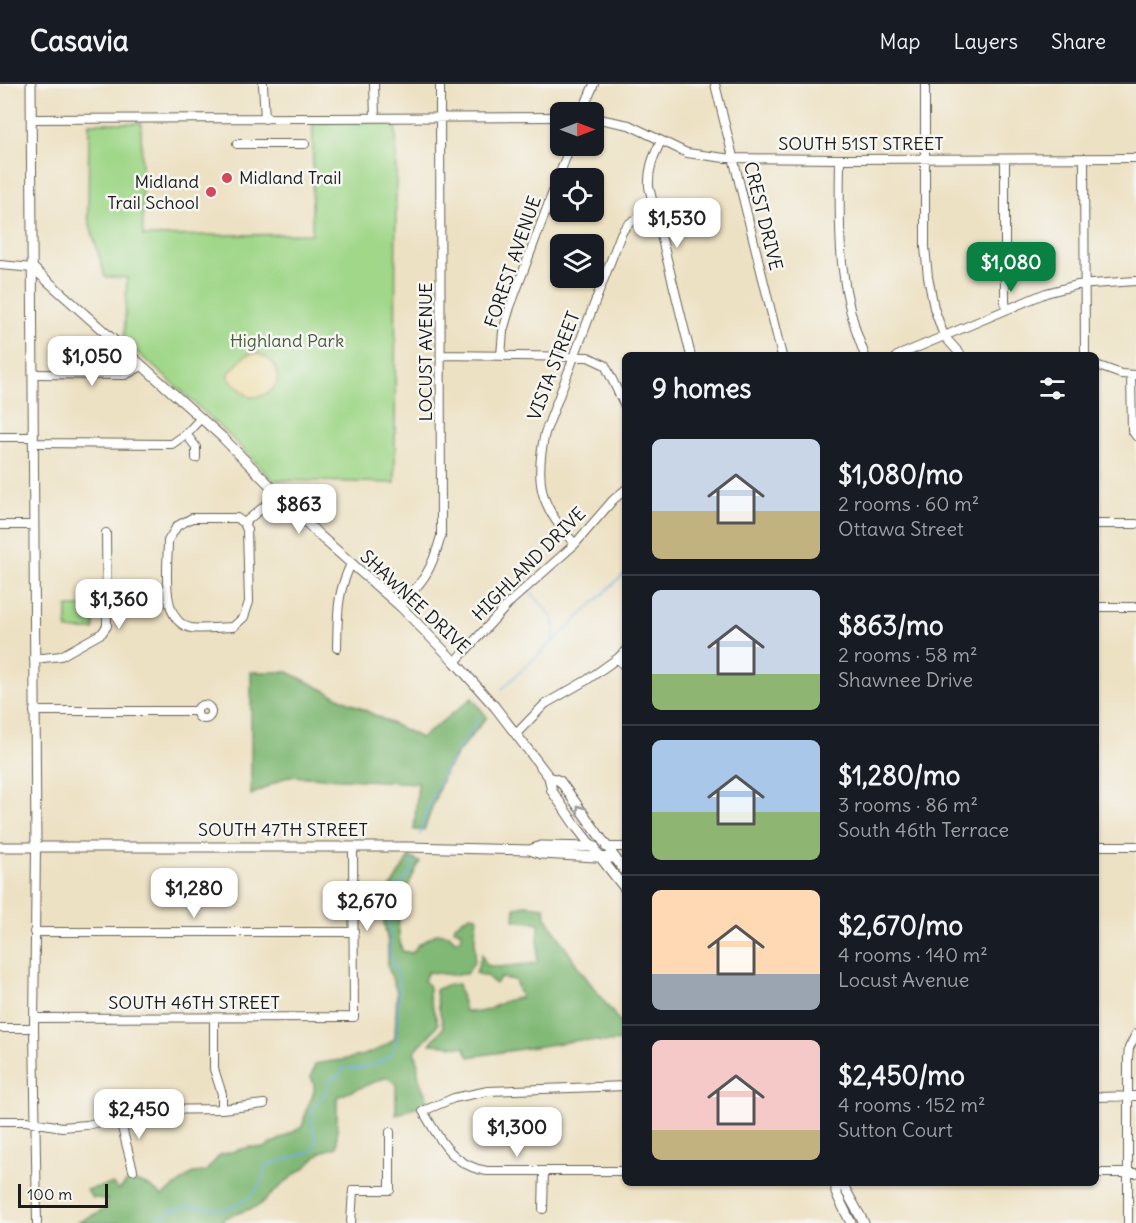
<!DOCTYPE html>
<meta charset="utf-8">
<style>
:root{--surface:#171b24;--page:#242831;--text:#f1f3f6;--muted:#9ea1a6;--line:#363941;--accent:#0b8043}
body{margin:0;font-family:Delius,sans-serif;background:var(--page);color:var(--text);height:100vh;display:flex;flex-direction:column;font-size:22px;white-space:nowrap}
*{box-sizing:border-box;margin:0}
p{font-size:20px;color:var(--muted)}
.icon{flex:none;width:33px;height:33px;fill:none;stroke:currentColor;stroke-width:2;stroke-linecap:round;stroke-linejoin:round}
.map{position:relative;flex:1;overflow:hidden}
.details{position:absolute;left:622px;top:268px;width:477px;height:834px;display:flex;flex-direction:column;background:var(--surface);border-radius:9px;box-shadow:0 2px 4px #0004}
.details>*{flex:none}
.needle{width:39px;rotate:90deg}
.fabs{position:absolute;left:550px;top:18px;display:grid;gap:12px}
.fabs a{display:grid;place-items:center;width:54px;height:54px;border-radius:9px;background:var(--surface);box-shadow:0 2px 4px #0004;font-size:30px}
.scale{position:absolute;left:18px;bottom:15px;width:90px;box-sizing:border-box;padding-left:6px;border:3px solid #1c1c1c;border-top:0;font-size:16px;line-height:21px;white-space:nowrap;color:#1c1c1c;-webkit-text-stroke:4px #f6f6f2;paint-order:stroke}
.price{position:absolute;translate:-50% -51px;padding:0 14px;border-radius:12px;background:#fff;color:#222;font-size:20px;line-height:39px;filter:drop-shadow(0 2px 3px #0008)}
.price::after{content:'';position:absolute;left:50%;top:36px;width:18px;height:14px;margin-left:-9px;background:inherit;clip-path:polygon(0 0,100% 0,50% 100%)}
.price.on{background:var(--accent);color:#fff}
ul{padding:0;list-style:none}
li{display:flex;align-items:center;gap:18px;height:150px;padding:0 30px}
li+li{border-top:2px solid var(--line)}
li span{display:grid;place-items:center;flex:none;width:168px;height:120px;border-radius:9px;color:#555}
li>.icon{margin-inline-start:auto}
span .icon{width:72px;height:72px;fill:#fffc;stroke-width:1}
li b{font-size:26px}
h2{display:flex;justify-content:space-between;align-items:center;height:72px;padding:0 30px;font-size:26px}
header{display:flex;align-items:center;gap:36px;box-sizing:border-box;height:84px;padding:0 30px;background:var(--surface);border-bottom:2px solid var(--line)}
header strong{font-size:28px}
nav{display:flex;gap:33px;margin-inline-start:auto;font-size:21px}
.map>svg:first-child{display:block}
.green{fill:#a0d789;stroke:#5e7a52;stroke-width:1.5}
.forest{fill:#80b875;stroke:#4e6a48;stroke-width:1.5}
.sand{fill:#eeda9e;stroke:#857b5d;stroke-width:1.5}
.lines{fill:none;stroke-linecap:round;stroke-linejoin:round}
.stream{stroke:#72ade3;stroke-width:1.5}
.minor-casing{stroke:#656156;stroke-width:10}
.major-casing{stroke:#656156;stroke-width:11}
.minor{stroke:#fff;stroke-width:8}
.major{stroke:#fff;stroke-width:9}
.oneway{stroke:#999}
.poi-dot{fill:#d1495b;stroke:#f6f6f2;stroke-width:2}
.labels{text-anchor:middle;stroke-width:5;stroke-linejoin:round;paint-order:stroke}
.street-label{font-size:18px;fill:#1c1c1c;stroke:#f6f6f2}
.poi-label{font-size:18px;fill:#1c1c1c;stroke:#f6f6f2;text-anchor:start}
.park-label{font-size:18px;fill:#4a5d42;stroke:#f6f6f2}
</style>
<header>
<strong>Casavia</strong>
<nav><a>Map</a><a>Layers</a><a>Share</a></nav>
</header>
<div class="map">
<svg width="1136" height="1139" viewBox="0 0 1136 1139">
<rect width="100%" height="100%" fill="#f6f6f2"/>
<filter id="ink" filterUnits="userSpaceOnUse"><feTurbulence type="fractalNoise" baseFrequency=".0167" numOctaves="2"/><feDisplacementMap in="SourceGraphic" scale="12" xChannelSelector="R" yChannelSelector="G"/><feConvolveMatrix kernelMatrix="1 2 1 2 8 2 1 2 1" color-interpolation-filters="sRGB"/></filter>
<filter id="wash" filterUnits="userSpaceOnUse"><feTurbulence type="fractalNoise" baseFrequency=".008" numOctaves="4" result="noise"/><feDisplacementMap in="SourceGraphic" scale="24" xChannelSelector="R" yChannelSelector="G"/><feGaussianBlur stdDeviation="1.35" result="paint"/><feColorMatrix in="noise" values="0 0 0 0 0 0 0 0 0 0 0 0 0 0 0 0 0 1.4 0 .05"/><feComposite in="paint" operator="in"/></filter>
<g filter="url(#wash)">
<rect width="100%" height="100%" fill="#ede1c3"/>
<!-- green -->
<path class="green" d="M 396,38 L 395,399 L 273,396 C 226,346 176,301 124,257 L 127,194 L 105,193 L 88,133 L 89,39 L 141,39 L 143,152 L 312,150 L 313,39 Z
M 67,523 L 94,523 L 94,546 L 67,546 Z"/>
<!-- forest -->
<path class="forest" d="M 251,588 L 288,588 L 421,654 L 472,614 L 487,633 L 459,667 L 444,690 L 424,746 L 414,746 L 418,699 L 288,692 L 251,711 Z
M 409,773 L 420,778 C 404,808 392,832 402,867 L 412,869 L 418,861 L 437,849 L 449,851 L 455,857 L 461,854 L 462,847 L 454,846 L 455,841 L 470,831 L 477,832 C 477,839 475,846 475,852 C 474,868 479,876 466,890 L 452,891 L 428,888 L 424,896 L 429,903 L 429,912 L 438,940 C 432,950 422,958 414,968 C 419,975 417,980 418,988 C 419,999 424,1007 429,1017 L 396,1031 L 396,1000 L 387,993 L 337,1013 L 337,1063 L 321,1068 L 305,1084 L 295,1090 L 258,1122 L 222,1135 L 224,1139 L 77,1139 L 107,1124 L 107,1115 L 93,1114 L 86,1106 L 112,1100 L 119,1106 L 128,1097 C 146,1099 149,1101 162,1112 L 193,1089 L 205,1088 L 220,1071 L 250,1063 L 264,1064 L 302,1043 C 304,1037 305,1030 307,1024 C 312,1013 318,1005 311,993 L 315,980 C 343,975 373,974 395,954 L 397,908 L 388,883 L 388,858 L 384,839 L 383,816 Z
M 525,821 L 545,823 L 546,833 L 578,883 L 619,937 L 625,936 L 625,957 L 607,958 L 580,956 L 469,973 L 464,963 L 430,960 L 443,944 C 442,931 436,919 436,906 L 446,901 L 458,900 L 465,927 C 491,933 497,914 521,914 L 515,896 L 501,894 L 495,900 L 488,893 L 476,889 L 482,870 L 486,881 L 499,883 L 537,879 L 539,839 L 514,836 L 515,823 Z"/>
<!-- sand -->
<path class="sand" d="M 255,269 C 288,277 284,315 249,313 L 229,295 L 229,289 L 246,271 Z"/>
<g class="lines">
<!-- stream -->
<path class="stream" d="M 553,558 L 626,488
M 502,605 L 552,558 C 562,537 545,524 531,509
M 420,751 C 429,707 454,671 479,634
M 151,1139 C 158,1134 167,1128 176,1125 C 206,1116 223,1138 251,1111 C 262,1100 263,1098 265,1082 L 313,1067 L 317,1059 C 314,1049 309,1035 313,1025 C 320,1012 327,1014 329,996 L 340,991 L 342,984 L 357,985 L 376,980 L 390,972 L 396,960 L 399,906 L 398,892 L 390,870 L 390,852 L 386,821 L 388,814 L 410,789 L 413,776"/>
</g>
</g>
<g filter="url(#ink)">
<g class="lines">
<!-- minor casing -->
<g class="minor-casing">
<path id="minor" d="M 263,0 L 265,35
M 374,0 L 375,34
M 715,0 L 782,272
M 925,0 L 925,163 L 928,193 L 934,224 L 944,252 L 962,272
M 582,28 L 594,0
M 594,34 L 629,41 L 687,69 L 725,74 L 840,75 L 1136,74
M 31,35 L 561,33
M 661,57 C 653,73 648,85 649,103 L 691,272
M 237,60 L 305,60
M 1084,74 L 1085,272
M 840,75 C 839,149 837,202 865,272
M 1005,75 L 1005,217 L 1006,225
M 0,181 L 33,184
M 441,271 L 588,273 L 605,281 L 626,324
M 501,272 L 503,247 L 510,223 L 570,62
M 897,272 L 1046,209 L 1077,201 L 1136,197
M 1096,281 L 1121,290 L 1135,291
M 33,290 L 125,291 L 142,282
M 1131,291 L 1132,346 L 1136,352
M 186,350 L 196,363 L 196,374
M 0,353 L 33,353
M 33,359 L 172,360 L 186,350 L 201,334
M 244,439 L 247,446 L 249,518 L 244,533 L 233,543 C 220,543 204,546 191,544 C 159,537 168,481 168,457 L 177,442 L 192,434 L 237,434 L 244,439 L 279,410
M 1096,440 L 1136,440
M 0,441 L 33,441
M 575,460 C 540,423 534,398 545,349 L 621,150 C 628,136 641,133 654,127
M 400,522 C 424,496 431,488 441,452 L 440,0
M 1096,523 L 1136,523
M 337,564 C 338,531 336,511 351,480
M 618,574 L 626,584
M 34,575 L 61,572 L 102,549 L 107,542 L 106,449
M 455,578 L 511,517 L 575,460 L 613,416 L 626,405
M197 628a7 7 0 1 1 14 0a7 7 0 1 1-14 0Z
M 34,627 L 197,627
M 516,650 L 545,620 L 587,596 L 618,574 L 626,566
M 1096,762 L 1136,762
M 36,763 L 34,944 L 37,1139
M 606,763 L 626,763
M 34,848 L 354,848
M 34,934 L 354,933 L 353,763
M 214,935 L 214,985 L 222,1010 L 222,1025
M 0,944 L 34,944
M 626,1002 L 488,1007 L 454,1014 L 423,1027 C 439,1054 452,1082 487,1087 L 626,1087
M 1096,1013 L 1136,1012
M 119,1032 L 133,1086
M 0,1037 L 26,1037 L 62,1043 L 87,1041 L 149,1026 L 222,1025 L 264,1020
M 1096,1089 L 1136,1089
M 543,1125 L 544,1087
M 351,1139 L 353,1106 L 390,1106 L 390,1048
M 1128,1139 L 1128,974 L 1129,964 L 1136,950"/>
</g>
<!-- major casing -->
<g class="major-casing">
<path id="major" d="M 31,0 L 36,763
M 33,184 L 222,353 L 320,452 L 400,522 L 455,578 L 495,623 L 549,693 L 552,707 L 575,741 L 626,806
M 549,693 L 560,697 L 626,789
M 0,763 L 407,763 L 530,766 L 541,770 L 614,774
M 530,766 L 541,762 L 595,763
M 836,1100 L 836,1109 L 851,1139
M 839,1100 L 844,1103 L 864,1139"/>
</g>
<!-- minor -->
<use href="#minor" class="minor"/>
<!-- major -->
<use href="#major" class="major"/>
</g>
<!-- one-way arrows -->
<defs><path id="oneway-chevron" d="M-2-3.5L2.5 0L-2 3.5" fill="none" stroke-width="1.6" stroke-linecap="round" stroke-linejoin="round" transform="scale(1.5)"/></defs>
<use class="oneway" href="#oneway-chevron" transform="translate(580 725) rotate(-126)"/>
</g>
<!-- markers -->
<g class="poi-dot">
<circle cx="227" cy="94" r="6"/>
<circle cx="211" cy="108" r="6"/>
</g>
<g class="labels">
<!-- street labels -->
<g class="street-label">
<text x="861" y="66">SOUTH 51ST STREET</text>
<text transform="translate(763 132) rotate(76)" y="6">CREST DRIVE</text>
<text transform="translate(513 178) rotate(-71)" y="6">FOREST AVENUE</text>
<text transform="translate(426 268) rotate(-90)" y="6">LOCUST AVENUE</text>
<text transform="translate(554 282) rotate(-69)" y="6">VISTA STREET</text>
<text transform="translate(529 480) rotate(-45)" y="6">HIGHLAND DRIVE</text>
<text transform="translate(415 518) rotate(43)" y="6">SHAWNEE DRIVE</text>
<text x="283" y="752">SOUTH 47TH STREET</text>
<text x="194" y="925">SOUTH 46TH STREET</text>
</g>
<!-- poi labels -->
<g class="poi-label">
<text x="239" y="100">Midland Trail</text>
<text x="199" y="104" text-anchor="end">Midland<tspan x="199" dy="21">Trail School</tspan></text>
</g>
<!-- park labels -->
<g class="park-label">
<text x="287" y="263">Highland Park</text>
</g>
</g>
</svg>
<div class="fabs">
<a><svg class="needle" viewBox="-14 -14 28 28"><path d="M0-13l5 13h-10z" fill="#e53935"/><path d="M0 13l5-13h-10z" fill="#9ea1a6"/></svg></a>
<a><svg class="icon" aria-label="locate" viewBox="0 0 24 24"><circle cx="12" cy="12" r="6"/><path d="M12 2v4M12 18v4M2 12h4M18 12h4"/></svg></a>
<a><svg class="icon" aria-label="layers" viewBox="0 0 24 24"><path d="M12 4l9 5-9 5-9-5zM3 14l9 5 9-5"/></svg></a>
</div>
<div class="scale">100 m</div>
<b class="price" style="left:677px;top:165px">$1,530</b>
<b class="price on" style="left:1011px;top:209px">$1,080</b>
<b class="price" style="left:92px;top:303px">$1,050</b>
<b class="price" style="left:299px;top:451px">$863</b>
<b class="price" style="left:119px;top:546px">$1,360</b>
<b class="price" style="left:194px;top:835px">$1,280</b>
<b class="price" style="left:367px;top:848px">$2,670</b>
<b class="price" style="left:139px;top:1056px">$2,450</b>
<b class="price" style="left:517px;top:1074px">$1,300</b>
<section class="details">
<h2>9 homes<svg class="icon" aria-label="filters" viewBox="0 0 24 24"><path d="M4 7h16M4 17h16"/><circle cx="9" cy="7" r="2"/><circle cx="15" cy="17" r="2"/></svg></h2>
<ul>
<li><span style="background:linear-gradient(#c9d6e8 60%,#c2b280 0)"><svg class="icon" aria-label="home" viewBox="0 0 24 24"><path d="M3 11l9-7 9 7M6 9v11h12V9"/></svg></span><div><b>$1,080/mo</b><p>2 rooms · 60 m²</p><p>Ottawa Street</p></div></li>
<li><span style="background:linear-gradient(#c9d6e8 70%,#8fb573 0)"><svg class="icon" aria-label="home" viewBox="0 0 24 24"><path d="M3 11l9-7 9 7M6 9v11h12V9"/></svg></span><div><b>$863/mo</b><p>2 rooms · 58 m²</p><p>Shawnee Drive</p></div></li>
<li><span style="background:linear-gradient(#a9c7e8 60%,#8fb573 0)"><svg class="icon" aria-label="home" viewBox="0 0 24 24"><path d="M3 11l9-7 9 7M6 9v11h12V9"/></svg></span><div><b>$1,280/mo</b><p>3 rooms · 86 m²</p><p>South 46th Terrace</p></div></li>
<li><span style="background:linear-gradient(#ffd9b3 70%,#9aa5b1 0)"><svg class="icon" aria-label="home" viewBox="0 0 24 24"><path d="M3 11l9-7 9 7M6 9v11h12V9"/></svg></span><div><b>$2,670/mo</b><p>4 rooms · 140 m²</p><p>Locust Avenue</p></div></li>
<li><span style="background:linear-gradient(#f6c9c9 75%,#c2b280 0)"><svg class="icon" aria-label="home" viewBox="0 0 24 24"><path d="M3 11l9-7 9 7M6 9v11h12V9"/></svg></span><div><b>$2,450/mo</b><p>4 rooms · 152 m²</p><p>Sutton Court</p></div></li>
</ul>
</section>
</div>
